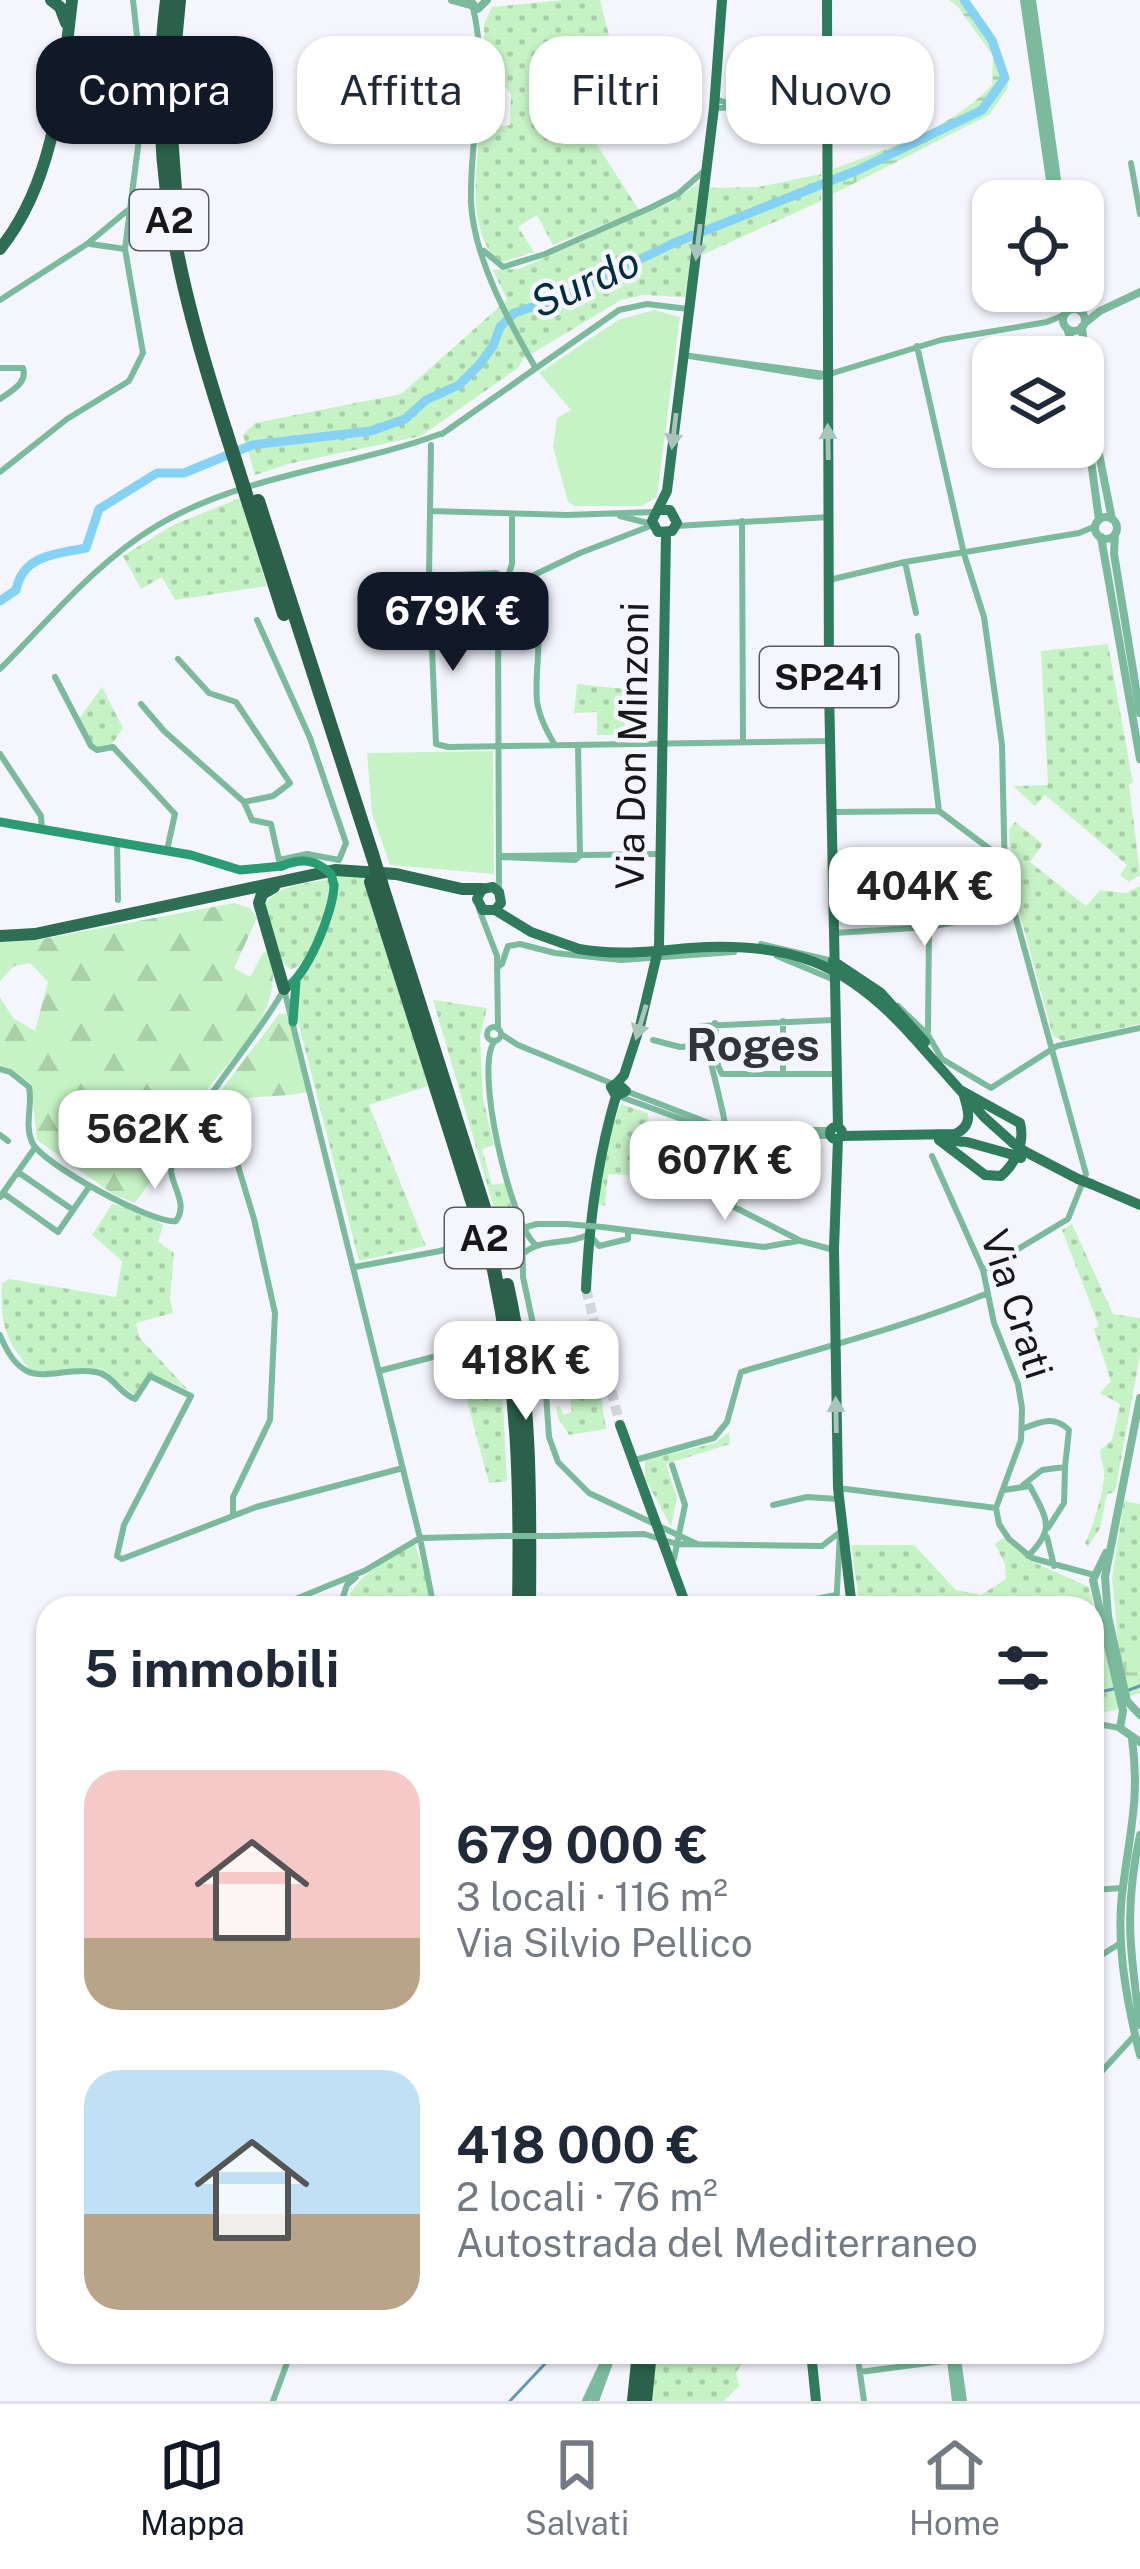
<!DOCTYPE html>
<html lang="it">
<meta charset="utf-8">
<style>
:root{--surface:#fff;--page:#f6f6f7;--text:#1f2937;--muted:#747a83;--line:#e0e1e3;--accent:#111827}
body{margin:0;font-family:"Public Sans",sans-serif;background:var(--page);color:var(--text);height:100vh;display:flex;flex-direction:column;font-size:45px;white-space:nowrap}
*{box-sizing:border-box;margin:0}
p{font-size:39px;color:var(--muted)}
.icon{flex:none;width:66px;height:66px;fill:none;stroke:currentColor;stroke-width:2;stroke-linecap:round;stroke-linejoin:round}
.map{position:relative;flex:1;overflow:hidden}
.panel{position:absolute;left:36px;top:1596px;width:1068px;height:768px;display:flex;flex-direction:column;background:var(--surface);border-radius:36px;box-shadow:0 3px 9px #0004}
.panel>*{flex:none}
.banner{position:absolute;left:36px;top:36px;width:1068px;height:108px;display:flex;gap:24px}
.fabs{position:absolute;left:972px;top:180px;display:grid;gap:24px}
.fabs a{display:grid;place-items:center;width:132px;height:132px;border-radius:24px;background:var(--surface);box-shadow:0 3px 9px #0004;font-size:60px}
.price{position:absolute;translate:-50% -102px;padding:0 27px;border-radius:24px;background:#fff;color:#222;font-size:39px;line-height:78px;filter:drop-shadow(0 3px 6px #0008)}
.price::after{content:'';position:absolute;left:50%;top:72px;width:36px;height:27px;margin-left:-18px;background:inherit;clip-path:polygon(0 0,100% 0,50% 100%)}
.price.active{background:var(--accent);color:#fff}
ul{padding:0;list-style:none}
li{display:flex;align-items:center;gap:36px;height:300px;padding:0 48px}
li span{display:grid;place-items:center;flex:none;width:336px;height:240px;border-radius:36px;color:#555}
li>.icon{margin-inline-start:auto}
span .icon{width:144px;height:144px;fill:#fffc;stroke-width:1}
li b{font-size:51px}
h2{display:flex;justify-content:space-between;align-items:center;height:144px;padding:0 48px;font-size:51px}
.chip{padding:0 42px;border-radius:36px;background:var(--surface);box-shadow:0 3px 9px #0004;font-size:42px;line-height:108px}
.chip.active{background:var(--accent);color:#fff}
.tabs{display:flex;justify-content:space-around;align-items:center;height:168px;border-top:3px solid var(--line);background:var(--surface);font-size:33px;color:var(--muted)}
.tabs a{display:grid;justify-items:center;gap:6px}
.tabs .active{color:var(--accent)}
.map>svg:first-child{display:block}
.green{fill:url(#green-dots)}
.forest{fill:url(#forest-firs)}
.wetland{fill:url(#wetland-marsh)}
.pitch{fill:#c6f3c5}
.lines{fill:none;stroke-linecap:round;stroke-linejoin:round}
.stream{stroke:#649ab3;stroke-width:3}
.river{stroke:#85d2f5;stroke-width:9}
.primary-tunnel{stroke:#d4d5db;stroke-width:10;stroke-dasharray:10 5;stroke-linecap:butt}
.minor{stroke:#7bba9d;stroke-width:6}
.tertiary{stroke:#7bba9d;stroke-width:8}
.secondary{stroke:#2a9b72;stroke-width:9}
.primary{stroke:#317b5d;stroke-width:10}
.trunk{stroke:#2e6e54;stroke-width:12}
.motorway{stroke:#2b614b;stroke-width:14}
.minor-bridge{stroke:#7bba9d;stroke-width:6}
.secondary-bridge{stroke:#2a9b72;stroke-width:9}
.primary-bridge{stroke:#317b5d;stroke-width:10}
.motorway-bridge{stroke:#2b614b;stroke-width:14}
.oneway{fill:#a7c5bd}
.labels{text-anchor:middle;stroke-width:9;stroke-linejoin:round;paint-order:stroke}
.shield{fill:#f5f6fd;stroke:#5a5a5e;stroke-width:3}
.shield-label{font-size:36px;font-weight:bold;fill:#17171a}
.street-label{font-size:39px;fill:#17171a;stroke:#f5f6fd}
.water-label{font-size:42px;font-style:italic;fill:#002e40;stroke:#f5f6fd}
.quarter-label{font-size:45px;font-weight:bold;fill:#333439;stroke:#f5f6fd}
</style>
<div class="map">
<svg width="1140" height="2401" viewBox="0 0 1140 2401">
<defs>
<pattern id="green-dots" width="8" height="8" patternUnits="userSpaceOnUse" patternTransform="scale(3)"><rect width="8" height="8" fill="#c6f3c5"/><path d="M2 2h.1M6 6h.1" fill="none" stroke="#a9d0a9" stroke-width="1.8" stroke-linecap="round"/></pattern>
<pattern id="forest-firs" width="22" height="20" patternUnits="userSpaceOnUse" patternTransform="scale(3)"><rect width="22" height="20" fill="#c6f3c5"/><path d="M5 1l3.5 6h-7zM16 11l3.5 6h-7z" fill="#a9d0a9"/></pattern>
<pattern id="wetland-marsh" width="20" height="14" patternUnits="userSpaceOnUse" patternTransform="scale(3)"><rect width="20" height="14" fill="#c6f3c5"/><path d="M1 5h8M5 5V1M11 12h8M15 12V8" fill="none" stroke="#a9d0a9"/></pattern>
</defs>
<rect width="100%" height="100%" fill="#f5f6fd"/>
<!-- green -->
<path class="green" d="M 565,0 L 600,0 L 615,59 L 565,95 L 639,210 L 553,245 L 537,215 L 518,227 L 534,252 L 499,263 C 467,231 476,172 480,129 L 510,125 L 511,94 L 500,80 L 485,79 L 484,24 L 492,7 Z
M 821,174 L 821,201 L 702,255 L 709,188 L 758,187 Z
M 703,180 L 686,297 L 643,295 L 621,300 L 523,359 L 518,368 L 421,436 L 288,464 L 255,475 L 243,435 L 255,423 L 401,394 L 507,300 L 493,270 L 519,269 L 673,201 Z
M 240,498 L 267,586 L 175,600 L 162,577 L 141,589 L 123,556 L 173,525 Z
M 1108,644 L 1133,783 L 1129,784 L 1140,875 L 1129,882 L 1120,875 L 1127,865 L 1045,795 L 1035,806 L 1013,786 L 1048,785 L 1041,651 Z
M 577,684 L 625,689 L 625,735 L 597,735 L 597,712 L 574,713 Z
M 102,687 L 123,728 L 112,744 L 96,749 L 79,719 Z
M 1015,822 L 1043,844 L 1030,862 L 1086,906 L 1100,890 L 1126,893 L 1140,886 L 1140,1024 L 1063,1041 L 1053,1036 L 1013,889 L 1009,829 Z
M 362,874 L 428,1086 L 369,1105 L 426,1246 L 359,1261 L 297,1018 L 298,987 L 336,904 L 338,876 Z
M 330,879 L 332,900 L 304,962 L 291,970 L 282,962 L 264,907 C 275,884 307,884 330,879 Z
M 433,1000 L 487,1008 L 480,1036 L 483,1099 L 494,1145 L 482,1149 L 492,1185 L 505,1183 L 515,1220 L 499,1225 Z
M 621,1104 L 648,1113 L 644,1176 L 608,1174 L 605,1206 L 597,1204 L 602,1154 Z
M 112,1204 L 145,1213 L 163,1225 L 158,1242 L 174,1253 L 170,1299 L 173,1313 L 136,1323 L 139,1337 L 188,1390 L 149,1373 L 134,1395 C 86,1355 87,1374 31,1371 C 5,1339 0,1325 2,1283 L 10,1279 L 116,1297 L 122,1261 L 92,1235 Z
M 1072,1224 L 1113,1314 L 1140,1318 L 1140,1355 L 1115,1492 L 1107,1494 L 1100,1528 L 1088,1547 L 1085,1543 C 1092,1529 1106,1486 1104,1471 C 1103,1464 1100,1457 1100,1450 L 1112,1440 L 1120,1404 L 1100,1393 L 1111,1381 L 1094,1329 L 1099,1326 L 1062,1230 Z
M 501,1368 L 507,1481 L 489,1483 L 463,1386 Z
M 600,1392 L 606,1429 L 569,1435 L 558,1418 L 556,1407 L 560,1406 L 563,1415 L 572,1412 L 570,1400 Z
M 729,1432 L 730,1444 L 666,1464 L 677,1498 L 671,1527 L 645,1478 L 645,1460 L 715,1443 Z
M 1124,1501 L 1140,1504 L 1140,1657 L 1092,1666 L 1092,1608 L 860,1608 L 851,1545 L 914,1545 L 956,1590 L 981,1595 L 1006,1579 L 1005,1564 L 995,1544 L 1004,1538 L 1031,1561 L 1089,1587 L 1103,1644 L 1118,1641 L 1112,1578 Z
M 415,1544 L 427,1582 L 429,1608 L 343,1608 C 357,1573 384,1562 415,1544 Z
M 652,2352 L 728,2352 L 749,2356 L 736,2372 L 739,2386 L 724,2401 L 647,2401 Z"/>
<!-- forest -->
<path class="forest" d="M 234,903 L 250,908 L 257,918 L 234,968 L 250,977 L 263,953 L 270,950 C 286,1016 235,1049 201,1098 C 177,1132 161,1169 135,1203 L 113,1194 L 37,1140 L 31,1083 L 0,1065 L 0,997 L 13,1018 L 35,1031 L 48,982 L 30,963 L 14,966 L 0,981 L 0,942 L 37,940 Z
M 279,1014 L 288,1014 L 308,1092 C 280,1098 255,1094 227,1103 L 222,1089 Z"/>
<!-- wetland -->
<path class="wetland" d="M 949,0 L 968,0 C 990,33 1004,47 1008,88 L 989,115 L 833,194 L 833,169 C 889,148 951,129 992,85 L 993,56 L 958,7 Z
M 1140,1657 L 1140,1693 L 1118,1701 L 1117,1710 L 1092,1714 L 1092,1666 Z"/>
<!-- pitch -->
<path class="pitch" d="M 654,310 L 680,317 L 657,497 L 642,506 L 575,506 L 568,502 L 553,447 L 557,418 L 571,410 L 539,373 L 618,320 Z
M 493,751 L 494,874 L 390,865 L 372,813 L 367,753 Z"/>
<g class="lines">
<!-- stream -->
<path class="stream" d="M 1129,1690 L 1140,1686
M 1092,1694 L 1113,1689
M 510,2401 L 556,2352"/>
<!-- river -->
<path class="river" d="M 0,601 L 16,590 C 23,555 55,554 86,548 L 99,509 L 157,473 L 184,473 L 252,445 L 371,431 L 405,419 L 426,400 L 459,385 L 479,365 L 493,346 L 500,327 L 514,313 L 559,298 L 674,243 L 858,170 L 982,110 L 1005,78 L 992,40 L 964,0"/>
<!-- primary-tunnel -->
<path class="primary-tunnel" d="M 586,1289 L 620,1425"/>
<!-- minor -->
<path class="minor" d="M 473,8 C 489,71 469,139 471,203 C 474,258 508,320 535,367
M 715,99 L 737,106
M 714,108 L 827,104
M 1131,163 L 1140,214
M 90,244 L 125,249
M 484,251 L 503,267 L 545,254 L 650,208 L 678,194 L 704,171
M 0,300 L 87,244 L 128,210
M 917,346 L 964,554 L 984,617 L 1002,745 L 1005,878 L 1086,1174 L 1068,1219 L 983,1270
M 683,355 L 820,377 L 941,340 L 1047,322 L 1064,315
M 683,355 L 824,374
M 0,368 L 23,368 C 28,383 11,391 0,399
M 442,434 L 619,310 L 647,304 L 688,309
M 431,445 L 429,578 L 436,744 L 448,747 L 829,741
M 0,472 L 67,419 L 129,381 L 143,353 L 125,249 L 141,123 L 142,81 L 133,0
M 430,511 L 567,515 L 654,512
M 512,514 L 512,564
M 620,516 L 652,524
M 742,521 L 743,743
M 676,526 L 829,517
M 905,562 L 916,613
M 432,576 L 496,573 L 507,579 L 512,564
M 429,578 L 504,585 L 507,579 L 513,582 L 510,588 L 504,585
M 829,580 L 905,562 L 1079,533 L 1096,526
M 257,620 L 310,738 L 346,843 L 339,860 L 307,854 L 279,860
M 918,636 L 939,811
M 178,659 L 209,693 L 236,702 L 290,783 L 273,796 L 244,802
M 0,669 C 50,619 96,562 158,525 C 245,474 348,468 440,434
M 55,677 L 91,746 L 97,750 L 113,747 L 175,814 L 167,850
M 141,704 L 164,731 L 244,802 L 252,820 L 271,824 L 279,860
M 555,745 C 547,732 539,717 537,701 C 533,656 553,620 513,585 L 580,553 L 653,525
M 578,745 L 580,856
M 0,754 L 41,816 L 42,829
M 834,812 L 939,811 L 1003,859
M 117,842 L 118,900
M 500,856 L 661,854
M 502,857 L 575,860 L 580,856
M 499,892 L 498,616 L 504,585
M 479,909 L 497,956 L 498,1029
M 835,933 L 929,927 L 1012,911
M 761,944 L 833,961
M 777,956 L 832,979
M 497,968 L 502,964 L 508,946 L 520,944 L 555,953 L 621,960 L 734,952
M 284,989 L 420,1538 L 434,1608
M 898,1006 L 928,1035 L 942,1059 L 991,1088 L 1057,1046 L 1140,1028
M 833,1020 L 701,1026 C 717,1086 734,1145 734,1207 L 801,1241 L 834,1250
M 783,1021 L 783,1074
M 715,1023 L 718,1066 L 722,1074 L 834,1074
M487 1034a7 7 0 1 1 14 0a7 7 0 1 1-14 0Z
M 928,1031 L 929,927
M 501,1034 L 518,1045 L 613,1084
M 653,1040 L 680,1047 L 706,1045
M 495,1041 C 473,1065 511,1226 536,1245
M 0,1069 L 10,1072 L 29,1087 C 33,1105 24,1125 32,1142 C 41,1164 155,1225 176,1221 C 191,1200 164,1181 173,1159 C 200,1099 249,1049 282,993
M 215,1090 L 254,1219 L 275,1313 L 270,1420 L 233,1497 L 233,1516
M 626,1091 L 727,1130 L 830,1130
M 621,1097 L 728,1136 L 830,1136
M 0,1135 L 8,1141
M 710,1151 L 712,1130
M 932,1156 L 983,1270 L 994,1323 L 1018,1384 L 1022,1408 L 1021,1440 L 996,1508 L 999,1524 L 1009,1539 L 1032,1558 L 1094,1575
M 18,1172 L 73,1210
M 3,1193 L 58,1232 L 89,1187
M 0,1197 L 34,1149
M 537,1224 L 566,1224
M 522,1227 L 523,1277 L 545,1380 L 549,1437 L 558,1462 L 589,1493 L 697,1544
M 602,1227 L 764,1247 L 798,1241
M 524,1253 C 543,1237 568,1246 589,1234 L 599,1246 L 628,1239 L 628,1232
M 355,1267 L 440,1251
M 0,1335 C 25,1397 52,1365 96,1372 C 113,1375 119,1393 135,1399 L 150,1376 L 191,1396 L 124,1525 L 117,1556 L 122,1559 L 256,1507 L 403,1468
M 379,1371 L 456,1351
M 1022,1429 C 1039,1422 1054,1415 1069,1430 L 1065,1467 L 1042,1470 L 1023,1485
M 635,1460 L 714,1438 L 727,1422 L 741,1372 C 824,1347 908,1326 988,1293
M 672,1465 L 685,1505 L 674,1559
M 838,1488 L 996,1508
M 1004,1490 L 1030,1486 C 1047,1520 1056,1528 1028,1556
M 773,1505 L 807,1497 L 838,1499
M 1048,1528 L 1064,1503 L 1065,1467
M 553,1536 L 644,1534 L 677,1544 L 822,1546 L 840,1532
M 1047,1537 L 1054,1566
M 281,1605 L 364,1571 L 420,1538 L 503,1536
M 339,1608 L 347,1585 L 356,1577
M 557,1608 L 557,1606
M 771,1608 L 836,1595
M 836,1608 L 840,1534
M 1092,1723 L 1120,1728
M 1092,1890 L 1122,1888
M 1092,1961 L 1119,1944
M 1092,2082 L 1134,2036
M 857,2352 L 864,2401
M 906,2352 L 908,2366
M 860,2372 L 951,2360
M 273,2401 L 291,2352"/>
<!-- tertiary -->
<path class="tertiary" d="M 452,0 L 470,5
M 469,0 L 478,9 L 487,0
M 1024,0 L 1053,201
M 1032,0 L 1060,201
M 1073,291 L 1078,308
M1063 320a11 11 0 1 1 22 0a11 11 0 1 1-22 0Z
M 1066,312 L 1066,291
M 1085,323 L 1100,311 L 1140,292
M 1082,327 L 1092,419 L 1112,519
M 1068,331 L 1076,357
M 1083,401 L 1099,520
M1095 528a11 11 0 1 1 22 0a11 11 0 1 1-22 0Z
M 1115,534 L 1114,554 L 1140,713
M 1101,537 L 1140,759
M 1140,1398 L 1105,1577 L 1108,1616 L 1127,1701 L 1140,1715
M 1106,1553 L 1093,1580 L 1123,1711
M 1123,1711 L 1120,1728 L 1140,1742
M 1132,1739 C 1140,1796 1130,1831 1123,1887 C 1115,1941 1127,2003 1140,2055
M 1140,1835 C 1124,1908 1130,1952 1140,2025
M 950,2352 L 956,2401
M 956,2352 L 963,2401
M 586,2401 L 609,2352
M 595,2401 L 611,2357"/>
<!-- secondary -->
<path class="secondary" d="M 0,822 L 191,855 L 240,870 L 282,866
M 284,989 C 307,978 334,910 334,885
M 293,1022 L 296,981"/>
<!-- primary -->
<path class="primary" d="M 827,0 L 829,688 L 838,1127
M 658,510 L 670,510 L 677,523 L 672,531 L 658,532 L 652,521 L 667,491 L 714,108 L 722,0
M 495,910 L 501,903 L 499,892 L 493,887 L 482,889 L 477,899 L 483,910 L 495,910 L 531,932 L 579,949
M 833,961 L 881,993 L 925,1042
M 912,1036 L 984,1117 L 1013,1143
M 617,1083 L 624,1075 L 640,1026 L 659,946 L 666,534
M830 1133a6 6 0 1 1 12 0a6 6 0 1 1-12 0Z
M 841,1136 L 955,1134 C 973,1126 969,1112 964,1096
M 838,1139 L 834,1248 L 838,1488 L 852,1608
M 939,1140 L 985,1175 L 1001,1176 C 1016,1163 1025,1142 1020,1123 L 960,1090
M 939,1140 L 967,1142 L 1010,1154
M 1024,1151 L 1078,1179
M 1091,1184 L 1140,1205
M 586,1289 C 589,1222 597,1160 616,1096 L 611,1087 L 617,1083 L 626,1091 L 616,1096
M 620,1425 L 687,1608
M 811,2352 L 816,2401"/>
<!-- trunk -->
<path class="trunk" d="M 51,0 L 60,7 L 66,23
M 0,249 C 55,181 62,84 72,0
M 274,887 L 262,894 L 259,903 L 284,989
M 0,936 L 35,934 L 335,870 L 396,874 L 462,889 L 482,889"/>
<!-- motorway -->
<path class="motorway" d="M 167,0 C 147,160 178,282 226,432
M 176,204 L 169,107 L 179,0
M 258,501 L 372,854
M 249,504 L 284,614
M 371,882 L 494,1270 C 519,1388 521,1489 519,1608
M 381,883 L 500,1258
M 507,1285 C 531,1392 530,1498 529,1608
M 634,2401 L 639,2352
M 645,2401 L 650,2352"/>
<!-- minor-bridge -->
<path class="minor-bridge" d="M 566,1224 L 602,1227
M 440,1251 L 537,1224
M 503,1536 L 553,1536"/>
<!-- secondary-bridge -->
<path class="secondary-bridge" d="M 282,866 C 301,858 316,859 331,874 L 334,885"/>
<!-- primary-bridge -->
<path class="primary-bridge" d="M 579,949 C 617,956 653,951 690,948 C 789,941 846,962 912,1036
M 1013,1143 L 1024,1151
M 1010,1154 L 1021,1158
M 1078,1179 L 1091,1184"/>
<!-- motorway-bridge -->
<path class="motorway-bridge" d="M 226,432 L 249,504
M 372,854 L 381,883"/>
</g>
<!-- one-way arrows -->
<defs><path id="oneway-solid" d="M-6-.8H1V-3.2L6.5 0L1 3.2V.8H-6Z" transform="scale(3)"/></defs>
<g class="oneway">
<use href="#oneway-solid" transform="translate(698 242) rotate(97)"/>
<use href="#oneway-solid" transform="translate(674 431) rotate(97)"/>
<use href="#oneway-solid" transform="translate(828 442) rotate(-91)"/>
<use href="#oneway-solid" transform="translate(641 1022) rotate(107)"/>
<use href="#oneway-solid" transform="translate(836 1415) rotate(-91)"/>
</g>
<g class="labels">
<!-- shield labels -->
<g class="shield">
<rect x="130" y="190" width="78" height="60" rx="9"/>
<rect x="760" y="647" width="138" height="60" rx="9"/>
<rect x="445" y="1208" width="78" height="60" rx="9"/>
</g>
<g class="shield-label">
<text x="169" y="233">A2</text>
<text x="829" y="690">SP241</text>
<text x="484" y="1251">A2</text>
</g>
<!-- street labels -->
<g class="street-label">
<text transform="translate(632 746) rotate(-89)" y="14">Via Don Minzoni</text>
<text transform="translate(1017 1304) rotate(72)" y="14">Via Crati</text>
</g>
<!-- water labels -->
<g class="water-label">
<text transform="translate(585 282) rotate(-24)" y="15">Surdo</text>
</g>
<!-- quarter labels -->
<g class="quarter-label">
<text x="753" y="1061">Roges</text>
</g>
</g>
</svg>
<div class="fabs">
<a><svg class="icon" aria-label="locate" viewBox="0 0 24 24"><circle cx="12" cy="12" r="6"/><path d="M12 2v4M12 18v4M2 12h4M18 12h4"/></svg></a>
<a><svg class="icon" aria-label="layers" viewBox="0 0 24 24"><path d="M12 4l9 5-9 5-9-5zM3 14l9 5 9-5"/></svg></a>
</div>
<b class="price active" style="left:453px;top:674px">679K €</b>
<b class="price" style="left:925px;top:949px">404K €</b>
<b class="price" style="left:155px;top:1192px">562K €</b>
<b class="price" style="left:725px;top:1223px">607K €</b>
<b class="price" style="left:526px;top:1423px">418K €</b>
<div class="banner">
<a class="chip active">Compra</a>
<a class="chip">Affitta</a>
<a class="chip">Filtri</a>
<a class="chip">Nuovo</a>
</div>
<section class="panel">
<h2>5 immobili<svg class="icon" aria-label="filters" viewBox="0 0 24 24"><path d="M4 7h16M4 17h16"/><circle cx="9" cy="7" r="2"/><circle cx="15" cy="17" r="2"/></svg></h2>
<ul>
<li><span style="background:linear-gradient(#f6c9c9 70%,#b9a48a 0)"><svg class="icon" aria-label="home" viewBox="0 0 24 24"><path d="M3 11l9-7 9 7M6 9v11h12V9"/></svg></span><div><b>679 000 €</b><p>3 locali · 116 m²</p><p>Via Silvio Pellico</p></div></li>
<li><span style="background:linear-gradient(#bfe0f5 60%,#b9a48a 0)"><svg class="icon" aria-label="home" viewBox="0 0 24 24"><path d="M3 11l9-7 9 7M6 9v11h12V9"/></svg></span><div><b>418 000 €</b><p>2 locali · 76 m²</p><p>Autostrada del Mediterraneo</p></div></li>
</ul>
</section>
</div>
<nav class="tabs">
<a class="active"><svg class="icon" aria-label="map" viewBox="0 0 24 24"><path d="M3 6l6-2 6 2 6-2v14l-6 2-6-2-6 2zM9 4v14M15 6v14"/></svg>Mappa</a>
<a><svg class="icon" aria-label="saved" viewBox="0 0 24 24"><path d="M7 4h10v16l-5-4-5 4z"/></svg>Salvati</a>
<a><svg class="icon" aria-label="home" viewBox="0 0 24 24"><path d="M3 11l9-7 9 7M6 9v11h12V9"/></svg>Home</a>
</nav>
